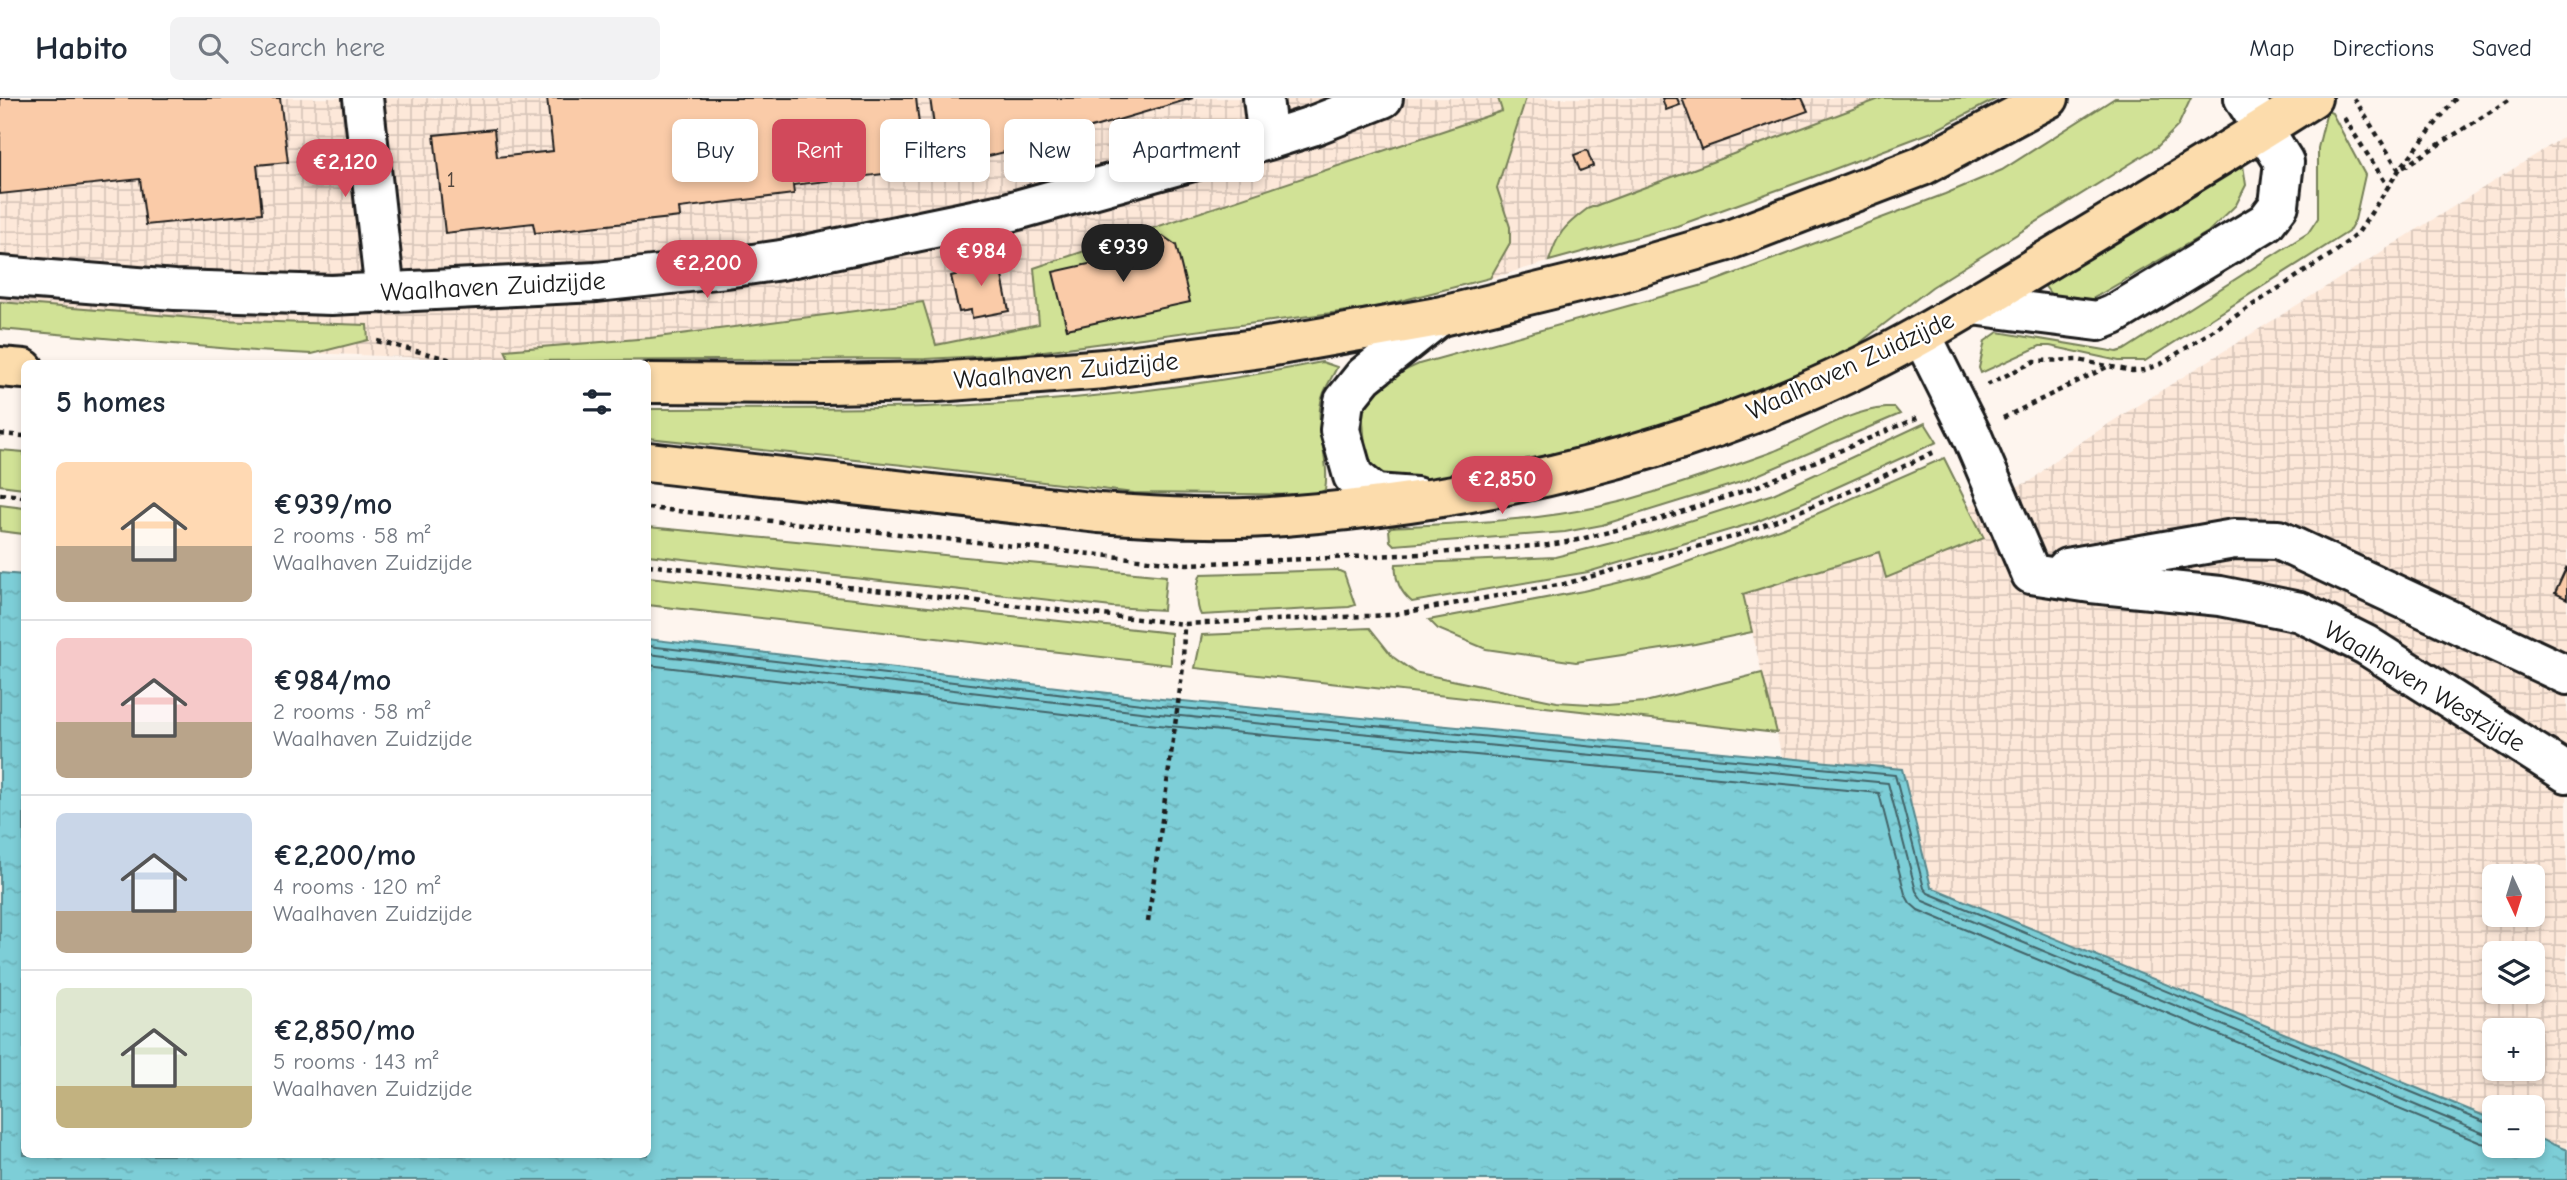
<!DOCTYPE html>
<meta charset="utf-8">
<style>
:root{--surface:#fff;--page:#f2f2f3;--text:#1f2937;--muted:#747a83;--line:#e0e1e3;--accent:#d1495b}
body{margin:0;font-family:"Comic Neue",sans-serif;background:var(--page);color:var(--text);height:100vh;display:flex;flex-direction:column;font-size:26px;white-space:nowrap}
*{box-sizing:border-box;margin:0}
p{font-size:23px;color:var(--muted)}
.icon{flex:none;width:38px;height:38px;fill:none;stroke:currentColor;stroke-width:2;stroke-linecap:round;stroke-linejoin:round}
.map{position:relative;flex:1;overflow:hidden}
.panel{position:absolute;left:21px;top:262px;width:630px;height:798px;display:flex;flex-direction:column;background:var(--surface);border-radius:10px;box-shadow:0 4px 10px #0003}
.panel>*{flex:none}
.top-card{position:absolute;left:672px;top:21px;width:665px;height:63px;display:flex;gap:14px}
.needle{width:46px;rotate:176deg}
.fabs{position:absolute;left:2482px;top:766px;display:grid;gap:14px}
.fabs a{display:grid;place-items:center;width:63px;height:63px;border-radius:10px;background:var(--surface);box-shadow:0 4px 10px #0003;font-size:35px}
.price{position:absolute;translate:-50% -60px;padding:0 16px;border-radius:24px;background:var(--accent);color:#fff;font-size:23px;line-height:46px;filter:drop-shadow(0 2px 4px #0008)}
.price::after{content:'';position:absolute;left:50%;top:42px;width:21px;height:16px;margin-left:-10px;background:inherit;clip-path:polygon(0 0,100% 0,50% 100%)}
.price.selected{background:#222;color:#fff}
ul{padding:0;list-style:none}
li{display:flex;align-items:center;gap:21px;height:175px;padding:0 35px}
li+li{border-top:2px solid var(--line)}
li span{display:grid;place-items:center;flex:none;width:196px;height:140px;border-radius:10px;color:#555}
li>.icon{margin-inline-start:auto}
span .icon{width:84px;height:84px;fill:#fffc;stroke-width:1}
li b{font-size:30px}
h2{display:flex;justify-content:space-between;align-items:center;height:84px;padding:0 35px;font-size:30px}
.chip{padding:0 24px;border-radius:10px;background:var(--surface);box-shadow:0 4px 10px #0003;font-size:24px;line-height:63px}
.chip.selected{background:var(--accent);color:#fff}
header{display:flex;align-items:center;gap:42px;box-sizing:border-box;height:98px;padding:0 35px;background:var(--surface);border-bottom:2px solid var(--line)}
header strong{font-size:33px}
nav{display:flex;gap:38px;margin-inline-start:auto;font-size:24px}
.search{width:490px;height:63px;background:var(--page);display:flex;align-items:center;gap:18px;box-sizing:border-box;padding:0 24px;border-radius:10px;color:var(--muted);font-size:26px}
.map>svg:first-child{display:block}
.industrial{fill:url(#industrial-grid);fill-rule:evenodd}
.grass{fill:#d1e296;stroke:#767f59;stroke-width:2}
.water{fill:url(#water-ripples);stroke:#56878c;stroke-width:2}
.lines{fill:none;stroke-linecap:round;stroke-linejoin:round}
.shore{stroke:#436367;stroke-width:2}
.building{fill:#facba8;stroke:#1c1c1c;stroke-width:2}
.minor-casing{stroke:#1c1c1c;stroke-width:44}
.major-casing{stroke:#1c1c1c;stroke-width:44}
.path{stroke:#1c1c1c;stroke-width:4.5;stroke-dasharray:5 5;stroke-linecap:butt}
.minor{stroke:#fff;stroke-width:38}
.major{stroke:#fcdcac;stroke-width:38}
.labels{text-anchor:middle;stroke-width:5;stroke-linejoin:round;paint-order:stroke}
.number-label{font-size:23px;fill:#54483f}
.street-label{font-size:26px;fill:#1c1c1c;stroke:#fff}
</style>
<header>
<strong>Habito</strong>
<div class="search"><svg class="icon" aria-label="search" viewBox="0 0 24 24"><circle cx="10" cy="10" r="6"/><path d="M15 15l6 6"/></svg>Search here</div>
<nav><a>Map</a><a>Directions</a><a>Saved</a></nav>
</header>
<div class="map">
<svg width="2567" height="1082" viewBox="0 0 2567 1082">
<defs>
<pattern id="industrial-grid" width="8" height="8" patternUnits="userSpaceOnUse" patternTransform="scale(1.75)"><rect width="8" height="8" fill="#fde8d9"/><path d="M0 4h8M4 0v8" fill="none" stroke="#d8c6ba"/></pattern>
<pattern id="water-ripples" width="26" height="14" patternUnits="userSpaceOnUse" patternTransform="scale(1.75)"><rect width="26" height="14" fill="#7dced7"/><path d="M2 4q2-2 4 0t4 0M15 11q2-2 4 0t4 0" fill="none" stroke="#6bb0b8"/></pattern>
</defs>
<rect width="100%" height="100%" fill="#fef5ee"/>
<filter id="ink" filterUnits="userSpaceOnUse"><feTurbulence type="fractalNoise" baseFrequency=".0143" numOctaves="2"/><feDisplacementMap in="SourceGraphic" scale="14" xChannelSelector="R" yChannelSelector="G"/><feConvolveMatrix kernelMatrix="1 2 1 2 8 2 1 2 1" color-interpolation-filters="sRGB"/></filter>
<g filter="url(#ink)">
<!-- industrial -->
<path class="industrial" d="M 0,0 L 1994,0 L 1808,81 L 1677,128 L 1445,193 L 1377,209 L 1021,256 L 925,261 L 510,263 L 255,253 L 0,231 Z
M 2567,37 L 2567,1082 L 1773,724 L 1782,659 L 1743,496 L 2031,383 L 2060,358 L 2116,321 ZM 2494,779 L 2532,779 L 2532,817 L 2494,817 ZM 2494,856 L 2532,856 L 2532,894 L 2494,894 ZM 2494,933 L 2532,933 L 2532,971 L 2494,971 ZM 2494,1010 L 2532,1010 L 2532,1048 L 2494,1048 Z"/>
<!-- grass -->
<path class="grass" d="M 1498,0 L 1526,0 L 1497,90 L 1510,129 L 1510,145 L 1490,180 L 1377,209 L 1021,256 L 925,261 L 510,263 L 505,252 L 650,240 L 923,204 L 936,247 L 1039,226 L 1034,170 L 1502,13 Z
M 1882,0 L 1998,0 L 1932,34 L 1808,81 L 1677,128 L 1549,163 C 1558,135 1563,129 1587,111 Z
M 2115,0 L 2191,0 L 2178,28 L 2157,49 L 1932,189 L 1843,258 L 1707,315 L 1578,355 L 1422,382 L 1389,379 L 1374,369 L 1366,359 L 1362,311 L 1373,292 L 1390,279 L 1419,266 L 1707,186 L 1945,96 L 2002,72 Z
M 2327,13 L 2332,15 L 2365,77 L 2355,122 L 2348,134 L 2145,263 L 2119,263 L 2050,248 L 2040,248 L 1981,275 L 1979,270 L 1985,243 L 1998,234 L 2117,254 L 2124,252 L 2308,135 L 2318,120 L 2318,50 Z
M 2243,67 L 2246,87 L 2236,107 L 2208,134 L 2092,201 L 2055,202 L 2044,187 Z
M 0,204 L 218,222 L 367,227 L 368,242 L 312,256 L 255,253 L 0,231 Z
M 1322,264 L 1337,269 C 1331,282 1321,295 1320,310 C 1317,337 1330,364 1325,392 L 1315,397 L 1134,395 L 903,367 L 648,340 L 648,311 C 740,310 832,312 925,309 C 1057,305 1192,290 1322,264 Z
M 1886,310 L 1895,310 L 1900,316 L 1741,384 L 1602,427 L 1565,434 L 1394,447 L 1390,443 L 1389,431 L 1391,429 C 1481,424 1564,423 1651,395 C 1691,382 1732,369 1772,354 C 1810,339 1845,313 1886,310 Z
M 1925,325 L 1937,344 L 1804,404 L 1756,424 L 1706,439 L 1588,474 L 1412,504 C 1401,495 1394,481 1396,466 L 1555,459 L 1648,436 L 1773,396 Z
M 0,352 L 24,354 L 24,390 L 0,387 Z
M 1944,360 L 1984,440 L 1886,480 L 1879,454 L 1743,496 L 1752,534 L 1695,546 L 1576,564 L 1486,551 L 1438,531 L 1429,522 L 1583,493 L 1651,477 L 1798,424 Z
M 0,407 L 24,410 L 24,436 L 0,433 Z
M 648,429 L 1166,478 L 1163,512 L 1112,509 L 648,457 Z
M 1337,472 L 1344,475 L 1355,507 L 1349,509 L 1201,517 C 1196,508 1196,486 1201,476 Z
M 648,479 L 1171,535 L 1171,567 L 648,507 Z
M 1370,530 L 1393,559 L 1414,574 L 1557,604 L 1607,607 L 1645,604 L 1762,575 L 1777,635 L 1195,570 L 1202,537 Z"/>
<!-- water -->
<path class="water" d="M 0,475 L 24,477 L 24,1057 L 648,1057 L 648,541 L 1151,600 L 1902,671 L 1931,789 L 2494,1022 L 2494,1048 L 2532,1048 L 2532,1038 L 2567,1052 L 2567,1082 L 0,1082 Z"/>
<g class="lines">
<!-- shore -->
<path class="shore" d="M 648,548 L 1150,607 L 1895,677 L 1924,790 L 1928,795 L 2494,1028
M 648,556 L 1149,615 L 1888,685 L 1916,793 L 1923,803 L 2485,1036 L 2494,1037
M 648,567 L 1148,626 L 1879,695 L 1905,796 L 1910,805 L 1918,812 L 2481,1045 L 2494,1047"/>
</g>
<!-- building -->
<path class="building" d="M 0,0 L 280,0 L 288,64 L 257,67 L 262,115 L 146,127 L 140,81 L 0,96 Z
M 547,0 L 916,0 L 924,71 L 793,87 L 794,96 L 679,110 L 680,119 L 535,135 L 533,125 L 445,135 L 434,37 L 494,31 L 497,59 L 553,53 Z
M 930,0 L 1193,0 L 1033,47 L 940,70 Z
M 1662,0 L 1677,0 L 1680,7 L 1666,12 Z
M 1682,0 L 1802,0 L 1808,13 L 1701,51 Z
M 1587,52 L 1593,68 L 1580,73 L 1574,57 Z
M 1163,138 L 1176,147 L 1190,204 L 1067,231 L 1053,174 L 1120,159 L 1118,148 Z
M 998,158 L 1009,213 L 972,220 L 971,212 L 959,214 L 951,178 L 963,175 L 961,166 Z
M 2567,469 L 2567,501 L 2555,495 Z"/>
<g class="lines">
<!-- minor casing -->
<g class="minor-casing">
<path id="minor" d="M 363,0 L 385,195
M 1263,0 L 1268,42
M 0,178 L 175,192 L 331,197 L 597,184 L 726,170 L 781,162 L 1006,115 L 1268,42 L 1312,28 L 1383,0
M 1973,207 L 2098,223 L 2113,217 L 2266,124 L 2279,107 L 2284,64 L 2244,0
M 1922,238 L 1971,336 L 2031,476
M 1416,399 L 1375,396 L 1353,378 L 1340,332 L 1344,303 L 1364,278 L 1438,219
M 2067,470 L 2234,441 L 2278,442 L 2567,577
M 2031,476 L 2091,485 L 2220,498 L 2300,514 L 2366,547 L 2567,675"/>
</g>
<!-- major casing -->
<g class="major-casing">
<path id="major" d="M 0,269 L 24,271
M 648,285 L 825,286 L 937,284 L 1104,271 L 1262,250 L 1438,219 L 1618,175 L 1724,144 L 1922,68 L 2049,0
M 648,364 L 1099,415 C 1160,419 1222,423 1284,418 C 1463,404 1641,365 1806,294 C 1893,257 1973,207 2054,158 C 2141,106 2227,54 2312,0"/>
</g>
<!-- path -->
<path class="path" d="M 2354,0 L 2399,72 L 2512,0
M 2344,20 L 2389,90
M 377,243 L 448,261 L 447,266
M 1987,287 L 2035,263 L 2078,262 L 2132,273 L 2144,272 L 2161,266 L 2335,154 L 2358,135 L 2399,72 L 2456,0
M 2003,320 L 2109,268
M 0,336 L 24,338
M 0,396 L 24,398
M 648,410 L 1187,466 L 1422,456 L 1548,447 L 1573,443 L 1660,421 L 1753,390 L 1919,319
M 648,467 L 1184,526 L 1390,517 L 1564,486 L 1736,438 L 1856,391 L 1936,353
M 1148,824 L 1183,569 L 1184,526"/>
<!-- minor -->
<use href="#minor" class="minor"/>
<!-- major -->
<use href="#major" class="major"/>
</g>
</g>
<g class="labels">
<!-- number labels -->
<g class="number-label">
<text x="451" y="89">1</text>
</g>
<!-- street labels -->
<g class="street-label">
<text transform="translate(493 188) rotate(-3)" y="9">Waalhaven Zuidzijde</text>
<text transform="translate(1850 267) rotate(-25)" y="9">Waalhaven Zuidzijde</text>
<text transform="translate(1066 272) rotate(-5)" y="9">Waalhaven Zuidzijde</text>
<text transform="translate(2425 588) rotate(31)" y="9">Waalhaven Westzijde</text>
</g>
</g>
</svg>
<div class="fabs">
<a><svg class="needle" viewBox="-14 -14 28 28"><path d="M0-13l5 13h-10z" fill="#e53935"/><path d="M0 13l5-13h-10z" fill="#747a83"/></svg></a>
<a><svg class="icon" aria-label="layers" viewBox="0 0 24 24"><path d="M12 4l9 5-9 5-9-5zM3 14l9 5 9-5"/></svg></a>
<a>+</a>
<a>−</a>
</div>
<b class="price" style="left:345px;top:101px">€2,120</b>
<b class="price selected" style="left:1123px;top:186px">€939</b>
<b class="price" style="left:981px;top:190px">€984</b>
<b class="price" style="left:707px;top:202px">€2,200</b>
<b class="price" style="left:1502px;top:418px">€2,850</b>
<div class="top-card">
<a class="chip">Buy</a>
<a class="chip selected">Rent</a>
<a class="chip">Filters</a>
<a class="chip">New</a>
<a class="chip">Apartment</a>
</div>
<section class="panel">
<h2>5 homes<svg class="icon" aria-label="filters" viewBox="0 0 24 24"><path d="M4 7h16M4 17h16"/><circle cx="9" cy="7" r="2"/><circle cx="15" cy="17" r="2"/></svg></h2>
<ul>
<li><span style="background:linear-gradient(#ffd9b3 60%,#b9a48a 0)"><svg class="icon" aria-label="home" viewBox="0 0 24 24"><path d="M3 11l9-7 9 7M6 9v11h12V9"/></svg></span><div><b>€939/mo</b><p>2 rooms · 58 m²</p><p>Waalhaven Zuidzijde</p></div></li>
<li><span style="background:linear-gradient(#f6c9c9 60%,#b9a48a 0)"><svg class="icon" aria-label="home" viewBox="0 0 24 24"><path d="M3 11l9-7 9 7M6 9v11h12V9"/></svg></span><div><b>€984/mo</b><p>2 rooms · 58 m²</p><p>Waalhaven Zuidzijde</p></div></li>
<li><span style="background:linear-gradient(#c9d6e8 70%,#b9a48a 0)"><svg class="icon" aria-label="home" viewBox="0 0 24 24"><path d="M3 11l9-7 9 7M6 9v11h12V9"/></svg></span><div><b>€2,200/mo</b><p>4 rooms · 120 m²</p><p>Waalhaven Zuidzijde</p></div></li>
<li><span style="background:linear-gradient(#dfe7d0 70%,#c2b280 0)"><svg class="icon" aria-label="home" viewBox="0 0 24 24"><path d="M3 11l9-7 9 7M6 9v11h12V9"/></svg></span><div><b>€2,850/mo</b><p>5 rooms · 143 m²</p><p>Waalhaven Zuidzijde</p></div></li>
</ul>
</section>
</div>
